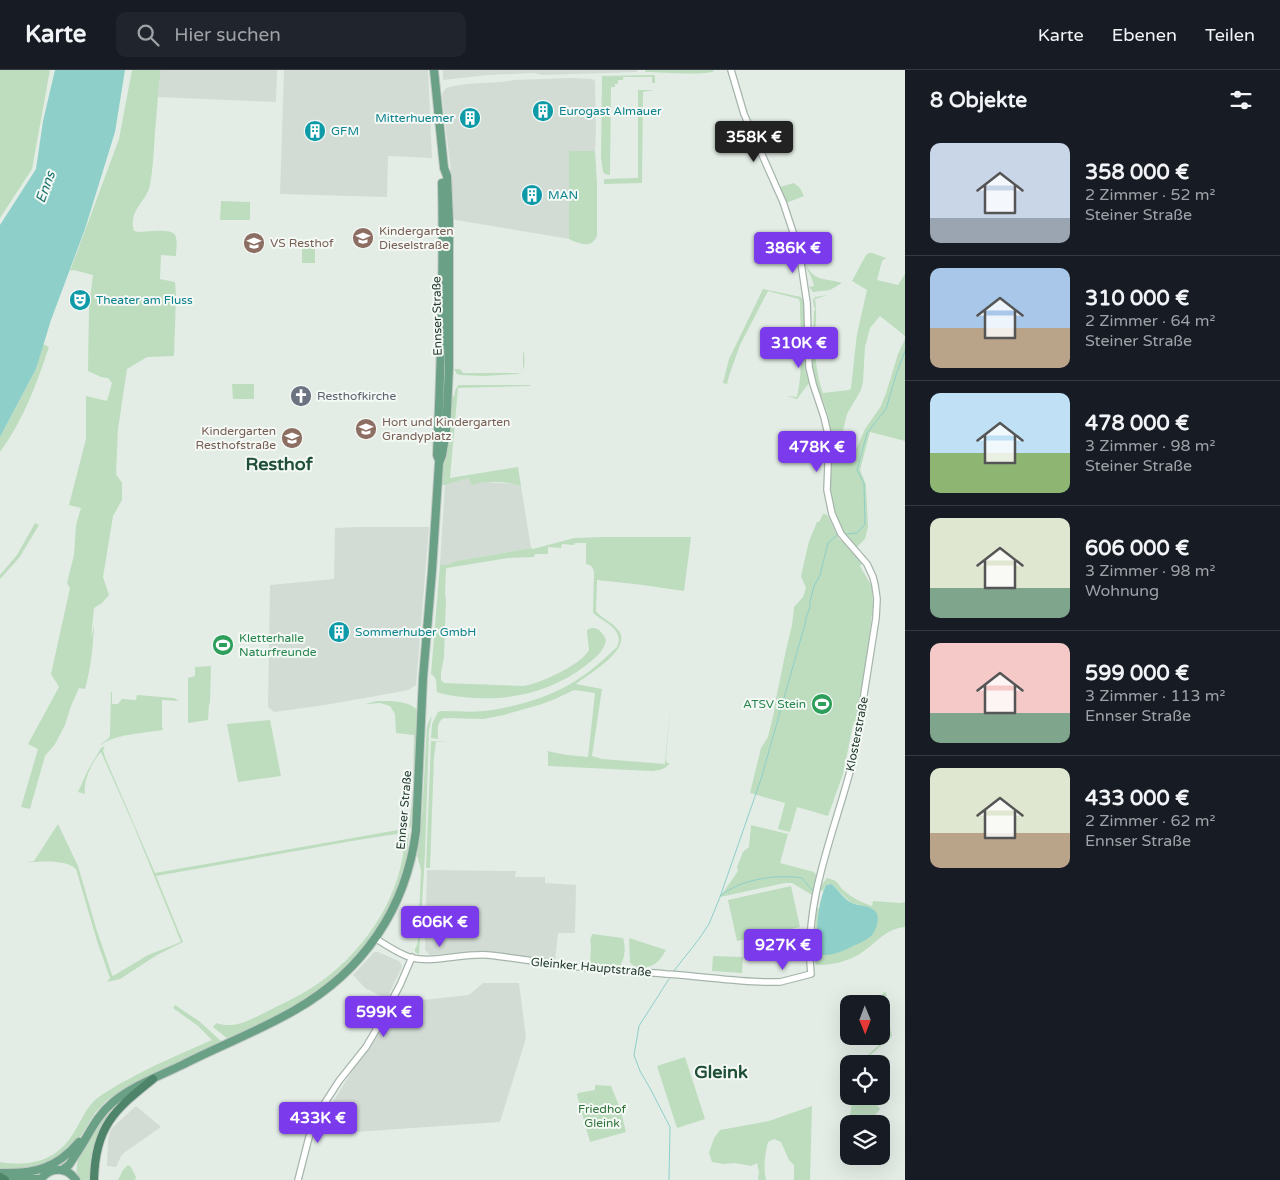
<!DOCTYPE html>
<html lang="de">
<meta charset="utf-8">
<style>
:root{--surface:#171b24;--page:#20242c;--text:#f1f3f6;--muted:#9ea1a6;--line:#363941;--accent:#7c3aed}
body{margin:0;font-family:"Varela Round",sans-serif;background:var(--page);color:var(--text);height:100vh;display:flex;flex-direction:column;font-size:19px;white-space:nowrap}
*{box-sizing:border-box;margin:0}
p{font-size:16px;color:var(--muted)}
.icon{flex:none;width:28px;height:28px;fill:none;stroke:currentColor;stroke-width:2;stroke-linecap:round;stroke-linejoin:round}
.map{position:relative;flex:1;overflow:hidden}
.panel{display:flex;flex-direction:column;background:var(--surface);width:375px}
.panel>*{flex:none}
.needle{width:32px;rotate:179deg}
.buttons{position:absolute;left:840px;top:925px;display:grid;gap:10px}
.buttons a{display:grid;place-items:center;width:50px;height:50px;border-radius:10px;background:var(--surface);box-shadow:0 5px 20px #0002;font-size:25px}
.price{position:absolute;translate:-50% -42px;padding:0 11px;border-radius:5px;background:var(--accent);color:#fff;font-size:16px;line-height:32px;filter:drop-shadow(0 1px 2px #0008)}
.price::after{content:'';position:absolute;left:50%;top:30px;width:15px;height:11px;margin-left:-8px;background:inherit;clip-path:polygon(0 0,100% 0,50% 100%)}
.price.active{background:#222;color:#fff}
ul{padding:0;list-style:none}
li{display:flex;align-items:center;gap:15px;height:125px;padding:0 25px}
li+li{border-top:1px solid var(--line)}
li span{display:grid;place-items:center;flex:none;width:140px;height:100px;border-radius:10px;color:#555}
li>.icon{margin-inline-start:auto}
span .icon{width:60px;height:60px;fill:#fffc;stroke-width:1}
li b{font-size:21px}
h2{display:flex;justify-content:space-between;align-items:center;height:60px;padding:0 25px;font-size:21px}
header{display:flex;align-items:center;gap:30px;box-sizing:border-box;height:70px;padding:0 25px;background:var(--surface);border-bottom:1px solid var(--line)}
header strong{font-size:24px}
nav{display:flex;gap:28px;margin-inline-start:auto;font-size:18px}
.search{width:350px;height:45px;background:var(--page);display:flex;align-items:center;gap:12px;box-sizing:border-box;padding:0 18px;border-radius:10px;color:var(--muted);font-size:19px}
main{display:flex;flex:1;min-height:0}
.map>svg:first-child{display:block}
.built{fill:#d2dcd5}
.green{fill:#bdddbe}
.water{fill:#8ecfc9}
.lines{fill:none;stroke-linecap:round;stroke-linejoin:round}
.stream{stroke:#8ecfc9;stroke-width:1}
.tertiary-casing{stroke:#a6b5ac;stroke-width:8}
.primary-casing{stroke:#c2c9c5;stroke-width:10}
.trunk-casing{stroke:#c2c9c5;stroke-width:10}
.tertiary{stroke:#fff;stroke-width:5.5}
.primary{stroke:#6aa085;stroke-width:8}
.trunk{stroke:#4d846a;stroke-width:8}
.labels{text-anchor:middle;stroke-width:4;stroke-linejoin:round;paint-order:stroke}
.culture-label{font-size:12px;fill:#0d838f;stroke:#f4f9f5;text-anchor:start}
.education-label{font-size:12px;fill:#785e54;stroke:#f4f9f5;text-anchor:start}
.street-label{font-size:12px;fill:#243d30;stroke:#f4f9f5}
.worship-label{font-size:12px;fill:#5b616d;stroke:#f4f9f5;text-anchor:start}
.leisure-label{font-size:12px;fill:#27864d;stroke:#f4f9f5;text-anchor:start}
.park-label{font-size:12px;fill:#2f7339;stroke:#f4f9f5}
.water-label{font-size:14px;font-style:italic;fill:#207771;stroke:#f4f9f5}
.district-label{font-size:18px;font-weight:bold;fill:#204f38;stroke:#f4f9f5}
</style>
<header>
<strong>Karte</strong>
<div class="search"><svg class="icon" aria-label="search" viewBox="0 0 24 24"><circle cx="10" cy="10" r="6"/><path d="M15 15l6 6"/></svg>Hier suchen</div>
<nav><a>Karte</a><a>Ebenen</a><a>Teilen</a></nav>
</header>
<main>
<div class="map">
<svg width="905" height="1110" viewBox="0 0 905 1110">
<rect width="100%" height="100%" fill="#e3ede6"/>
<!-- built -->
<path class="built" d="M 161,0 L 277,0 L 276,32 L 158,27 Z
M 284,0 L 428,0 L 432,88 L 388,86 L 387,127 L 280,124 Z
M 443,0 L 637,0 L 637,2 L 542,5 L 534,3 L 488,5 L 443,10 Z
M 571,8 L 592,9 L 595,11 L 596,60 L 595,81 L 569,81 L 569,169 L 456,150 L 453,148 L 452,143 L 451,102 L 442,27 L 443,22 L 446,18 L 453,16 L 467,14 L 502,12 L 514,10 Z
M 468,408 L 472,414 L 485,412 L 514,414 L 521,416 L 531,478 L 456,491 L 446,495 L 440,495 L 445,415 Z
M 359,457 L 429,457 L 416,615 L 410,619 L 404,621 L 325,635 L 274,642 L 268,637 L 270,515 L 334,509 L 335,458 Z
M 427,800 L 516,801 L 515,807 L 545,807 L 545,813 L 576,815 L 575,863 L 558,863 L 555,891 L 482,882 L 468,882 L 430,885 L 425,880 Z
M 374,882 L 378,882 L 399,891 L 401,894 L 402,897 L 390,922 L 389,926 L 386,927 L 383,927 L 365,918 L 353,905 Z
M 483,913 L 519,913 L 526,968 L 500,1052 L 326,1064 L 317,1057 L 395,933 L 469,925 Z
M 136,1036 L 161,1057 L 125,1082 L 121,1086 L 116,1097 L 107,1096 L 108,1070 L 110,1062 L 112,1058 Z"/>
<!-- green -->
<path class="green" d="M 0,0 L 50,0 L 32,99 L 0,148 Z
M 132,0 L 161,0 C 158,21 157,41 155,62 C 154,79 153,98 150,115 C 146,133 128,140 134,161 L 139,162 C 147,162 171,158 175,165 C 178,170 176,180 176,186 L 161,185 L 160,209 L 175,212 L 176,226 L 174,286 L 147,287 L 127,299 L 118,359 L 116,404 L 122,413 L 122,430 L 113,446 L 103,507 L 109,525 L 102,533 L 94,538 L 91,569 L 94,555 C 93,576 91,598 85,619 L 79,618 L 71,636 L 65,655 L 55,674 L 45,686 L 30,739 L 21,737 L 38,679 L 28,674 L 59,617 L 51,604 L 70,518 L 67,513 L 74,485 L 76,455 L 81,438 L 69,435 L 86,369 L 86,326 L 107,331 L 112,313 L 108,308 L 101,307 L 88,301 L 89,237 L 93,205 L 74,200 L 70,201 L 119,69 Z
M 645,0 L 714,0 L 714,1 C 704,6 660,2 645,2 Z
M 655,5 L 655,13 L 652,13 L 652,7 L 623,7 L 623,10 L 618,10 L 618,14 L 615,14 L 615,17 L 611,17 L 610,105 L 605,104 L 603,102 L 601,87 L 602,6 Z
M 638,20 L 654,20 L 643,22 L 642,113 L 604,114 L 604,110 L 605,109 L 638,108 Z
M 569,81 L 595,81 L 597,113 L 597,166 C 591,179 580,174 569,169 Z
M 794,113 L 800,118 L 804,126 L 786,133 L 780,117 Z
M 221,131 L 250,132 L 250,150 L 220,150 Z
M 302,177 L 315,177 L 315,193 L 302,193 Z
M 869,183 L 872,183 L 886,188 L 882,191 L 877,210 L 898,215 L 905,204 L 905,266 L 880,246 L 870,258 L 865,277 L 863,312 L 861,320 L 847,344 L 839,377 L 854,384 L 865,359 L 881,336 L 886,323 L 898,284 L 905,269 L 905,371 L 870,362 L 860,400 L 866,415 L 868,457 L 865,469 L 857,477 C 828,452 829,417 832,382 L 837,380 L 837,379 L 832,377 C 831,364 830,352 826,339 C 821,325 814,311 812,295 C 810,277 814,259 814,241 L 815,240 L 815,237 L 814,237 L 813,230 L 815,227 L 828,225 L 815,229 C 817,241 816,252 815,264 C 815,285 816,304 823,323 L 849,320 L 851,318 L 857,264 L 867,220 L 852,211 L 866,185 Z
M 804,191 C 814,213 824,207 842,213 L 830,220 L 813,222 L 809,217 L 814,216 C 812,206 807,201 804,191 Z
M 763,219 L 801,227 C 810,237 804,279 805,294 C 805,300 807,307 809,313 L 797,329 L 787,326 L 797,327 C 804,295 800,264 800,233 L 799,229 L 768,221 L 740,275 L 729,306 L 727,314 L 723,313 L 729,289 Z
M 43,274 L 49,277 C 37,313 23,351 0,382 L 0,367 L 36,299 Z
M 523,282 L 524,282 C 524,290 527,300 518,304 L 483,306 L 460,305 L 457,304 L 454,299 L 460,299 L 463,303 L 520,303 L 523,299 Z
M 232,314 L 254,314 L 254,329 L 233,329 Z
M 458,315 L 530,315 L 530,316 L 458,318 L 450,408 L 518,397 L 521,416 C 505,411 488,410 472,415 L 468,408 L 445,415 L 442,415 L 443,389 L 451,327 L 454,326 L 455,321 Z
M 823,444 L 825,444 L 828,446 L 839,469 L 851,478 L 862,493 L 860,496 L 872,517 L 873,536 L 858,655 L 853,655 L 843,704 L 828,746 L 797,737 L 790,762 L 778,759 L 785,733 L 750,723 L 761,678 L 768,667 L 774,642 L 776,629 L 786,580 L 792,555 L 794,537 L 803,527 L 806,518 L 801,506 L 809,471 L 817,452 L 819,452 Z
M 35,453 L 39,455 L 19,488 L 0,509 L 0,505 L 17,485 Z
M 605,467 L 691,467 L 684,521 L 643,515 L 597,510 L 596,541 C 602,549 613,552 619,561 C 632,580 588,604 576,614 L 602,619 L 592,686 L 602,689 L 665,694 L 671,629 L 666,689 L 667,693 L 670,693 C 665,700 659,700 652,701 L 548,696 L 548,683 L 547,681 L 567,685 L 588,687 L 595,623 L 574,620 L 555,629 L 542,634 L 504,645 L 483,649 L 444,648 C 436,652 438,661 438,669 L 431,668 L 432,654 L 438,642 L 441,641 C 458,641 475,643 492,640 C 518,636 549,627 572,613 C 589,603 603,590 617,577 C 625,561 605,552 594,544 L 593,542 L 594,502 C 593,497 591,495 586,494 L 586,473 L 575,473 L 574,475 L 562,474 L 561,478 L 548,477 L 548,484 L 535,484 L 534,487 L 508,488 L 447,498 L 446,499 L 445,525 L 446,529 L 444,587 L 441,603 L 441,610 L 444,613 L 523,616 C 539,614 581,595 589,580 L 587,562 L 587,560 C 596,554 603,563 606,570 C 604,582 594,589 585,596 C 550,623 506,632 463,627 C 454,626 445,625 437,622 C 436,615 438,608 431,604 L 440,495 L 446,495 L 456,491 L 531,478 L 533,479 L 574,468 Z
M 211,596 L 210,633 L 209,634 L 208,650 L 188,653 L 188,608 L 195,606 L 195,597 Z
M 111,622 L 112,622 L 112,634 L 118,634 L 122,629 L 136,630 L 137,625 L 174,628 L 179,631 L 162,630 L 162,656 L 163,660 C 146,663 114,664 101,675 L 101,674 L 109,668 L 110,664 Z
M 377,631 C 390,631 408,630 417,640 L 416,672 L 411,757 L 409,758 L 413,720 L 414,665 L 396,663 L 395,644 L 390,636 L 380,633 L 365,634 Z
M 432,645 L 429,660 L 425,784 L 419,884 L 418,884 L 415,882 L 415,878 L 416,878 L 418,871 L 421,800 L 417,785 L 422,745 L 427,656 L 430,649 Z
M 270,650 L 281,706 L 238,712 L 227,654 Z
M 431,671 L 449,672 L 436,672 L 434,687 L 430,798 L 426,798 Z
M 105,676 L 103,680 L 105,687 L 155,803 L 398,760 L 398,763 L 406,762 L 409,764 C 408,772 408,782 406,790 C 394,848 352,900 303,931 C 280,947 253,957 228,969 L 213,957 L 216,953 C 236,960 253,948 270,940 C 288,931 307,922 323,910 C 369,876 403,822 405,765 L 396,764 L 352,771 L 156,806 L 183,872 L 157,885 L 120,909 L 107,912 L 110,908 L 97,871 L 76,799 C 67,789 32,791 20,794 L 34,791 L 58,754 L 78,796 L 96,858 L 112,905 L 113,906 L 148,885 L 181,872 L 133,754 L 101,682 C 92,692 83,710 85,724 L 78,722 L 88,700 L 101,678 Z
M 751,755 L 788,764 L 780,793 L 814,802 L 817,806 L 812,825 L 792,813 L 785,813 L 720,827 L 738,801 L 737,797 L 743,782 L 749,777 Z
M 827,808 C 839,811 836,812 843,820 C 852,828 861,832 872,836 L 873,831 L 900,833 L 905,832 L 905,857 C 884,859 875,875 858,885 C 845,892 832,895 817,895 L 815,893 L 815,863 L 817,838 L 819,839 L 817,876 L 818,884 L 873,839 L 852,833 L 845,827 L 832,814 L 826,815 L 823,821 L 820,820 L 823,813 Z
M 791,816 L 800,857 L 737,871 L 728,830 Z
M 592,864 L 623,868 C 626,877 625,890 619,897 L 590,895 L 591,875 L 590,871 Z
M 629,868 L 666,880 C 663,885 660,890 656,893 C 648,899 635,900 630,892 Z
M 713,886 L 743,887 L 742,903 L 712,901 Z
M 886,922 L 887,926 L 884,927 L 892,966 L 868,987 L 863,990 L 862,990 L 887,968 L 881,949 L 881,947 L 885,945 L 882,934 L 877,934 L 883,923 Z
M 175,935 L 199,951 L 222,972 L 144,1010 L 107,1030 L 95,1043 L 79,1069 L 68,1081 L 41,1097 L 9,1100 L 0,1099 L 0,1092 C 30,1097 56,1091 73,1064 C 80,1053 85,1040 94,1031 C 99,1026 106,1022 113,1018 C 120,1013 128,1010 136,1005 C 161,992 187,981 212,970 L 198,956 L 173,938 Z
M 685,987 L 705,1049 L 677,1058 L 657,996 Z
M 595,1015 L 611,1016 L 620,1038 L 626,1062 L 590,1072 L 577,1025 L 578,1023 L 595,1020 Z
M 127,1026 L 113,1041 L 91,1110 L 79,1110 C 77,1105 76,1100 77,1095 C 79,1084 93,1058 100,1049 C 108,1040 117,1033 127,1026 Z
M 853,1026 L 871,1026 L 880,1039 L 869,1054 L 849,1054 L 849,1059 L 848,1059 Z
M 812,1036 L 810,1110 L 794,1110 L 794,1095 L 789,1090 L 781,1072 L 774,1069 L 768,1072 C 765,1084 763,1097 766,1110 L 758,1110 L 759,1102 L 757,1093 L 751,1096 L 735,1093 L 724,1094 L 712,1092 L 709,1083 L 714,1068 L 720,1060 L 769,1051 Z
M 128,1095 L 131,1097 L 136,1107 L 135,1110 L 118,1110 L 123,1100 Z"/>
<!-- water -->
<path class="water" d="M 55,0 L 125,0 L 115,62 L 85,159 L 51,250 L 36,299 L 0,367 L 0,155 L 36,99 L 43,51 Z
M 832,814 C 838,820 844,829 852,833 C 858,836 868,835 874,840 C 881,845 877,859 872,865 C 868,869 861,873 855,875 C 845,880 830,888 818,884 C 816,863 817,834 826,815 Z"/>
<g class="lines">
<!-- stream -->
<path class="stream" d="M 846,464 L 857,463 L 865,454 L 864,413 L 857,400 L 867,363 L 886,339 L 896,305 L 905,281
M 720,826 C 740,809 777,804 802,808 L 812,820
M 673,902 L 699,869 L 709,854 L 720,827 L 761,709 L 805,554 L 806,548 L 810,537 L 810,532 L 814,516 L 820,505 L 828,473 L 837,465
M 669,909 L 639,956 L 634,985 L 640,1001 L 651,1020 L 670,1057 L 669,1110"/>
<!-- tertiary casing -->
<g class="tertiary-casing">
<path id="tertiary" d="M 375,868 C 387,876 399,884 412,888 C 436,893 463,883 488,885 C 516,888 544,893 571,896 C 603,900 635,901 666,904 C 699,906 732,911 765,912 L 780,912 L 811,904 C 803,826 838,755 855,682 L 876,548 L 877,529 L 875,515 L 873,507 L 867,494 L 841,464 L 832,444 L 827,420 L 829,368 L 824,347 L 813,314 L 809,297 L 807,233 L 801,193 L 796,171 L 783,132 L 744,44 L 731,0
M 298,1110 L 309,1067 L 319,1042 L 339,1011 L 366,977 L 376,960 L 400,915 L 412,887"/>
</g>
<!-- primary casing -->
<g class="primary-casing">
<path id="primary" d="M 438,388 L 437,385 C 441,294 444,203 442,113
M 62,1100 L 69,1095 C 74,1087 79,1080 83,1073 C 92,1058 99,1044 112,1033 C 132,1016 159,1006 182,995 C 219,976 259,961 295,940 C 363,901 406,839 416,761 L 423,608 L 432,501 L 439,393 L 442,385 L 446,361 L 449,298 L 449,150 L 447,106 L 444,98 L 434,0
M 0,1103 C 34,1104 56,1099 79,1072
M 7,1107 L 18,1109 L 40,1109
M 40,1110 C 50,1097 66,1096 76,1110"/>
</g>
<!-- trunk casing -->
<g class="trunk-casing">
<path id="trunk" d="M 0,1107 L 5,1110
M 94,1110 C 95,1057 114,1040 153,1009"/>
</g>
<!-- tertiary -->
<use href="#tertiary" class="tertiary"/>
<!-- primary -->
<use href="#primary" class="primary"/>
<!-- trunk -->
<use href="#trunk" class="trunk"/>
</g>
<!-- icons -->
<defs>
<g id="building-disc" transform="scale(1.125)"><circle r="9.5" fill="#0f9aa8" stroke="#f4f9f5"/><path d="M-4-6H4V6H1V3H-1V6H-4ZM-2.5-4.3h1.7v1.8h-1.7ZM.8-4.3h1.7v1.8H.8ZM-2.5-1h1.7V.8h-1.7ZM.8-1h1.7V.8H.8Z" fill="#fff"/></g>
<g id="school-disc" transform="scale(1.125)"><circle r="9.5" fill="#8d6e63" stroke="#f4f9f5"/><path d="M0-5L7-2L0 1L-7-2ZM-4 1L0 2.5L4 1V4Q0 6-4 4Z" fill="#fff"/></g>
<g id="theatre-disc" transform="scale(1.125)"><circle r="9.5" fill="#0f9aa8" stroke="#f4f9f5"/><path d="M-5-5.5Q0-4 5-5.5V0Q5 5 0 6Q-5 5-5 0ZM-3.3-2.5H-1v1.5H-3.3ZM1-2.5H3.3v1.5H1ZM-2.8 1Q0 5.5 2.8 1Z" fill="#fff"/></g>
<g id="church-disc" transform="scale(1.125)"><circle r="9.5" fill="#6b7280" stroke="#f4f9f5"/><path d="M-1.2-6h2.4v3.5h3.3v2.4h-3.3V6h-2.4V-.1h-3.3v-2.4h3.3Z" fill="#fff"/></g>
<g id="stadium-disc" transform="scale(1.125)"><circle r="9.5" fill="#2e9e5b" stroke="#f4f9f5"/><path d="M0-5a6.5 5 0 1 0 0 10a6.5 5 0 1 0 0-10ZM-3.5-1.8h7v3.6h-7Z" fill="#fff"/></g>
</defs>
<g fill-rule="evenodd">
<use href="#building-disc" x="543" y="41"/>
<use href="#building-disc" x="470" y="48"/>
<use href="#building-disc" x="315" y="61"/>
<use href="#building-disc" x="532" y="125"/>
<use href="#school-disc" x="363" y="168"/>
<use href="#school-disc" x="254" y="173"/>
<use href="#theatre-disc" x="80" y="230"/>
<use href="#church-disc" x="301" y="326"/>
<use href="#school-disc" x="366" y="359"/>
<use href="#school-disc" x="292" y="368"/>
<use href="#building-disc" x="339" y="562"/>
<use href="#stadium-disc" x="223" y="575"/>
<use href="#stadium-disc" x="822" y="634"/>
</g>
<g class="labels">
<!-- culture labels -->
<g class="culture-label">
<text x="559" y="45">Eurogast Almauer</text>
<text x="454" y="52" text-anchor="end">Mitterhuemer</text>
<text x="331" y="65">GFM</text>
<text x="548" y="129">MAN</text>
<text x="96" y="234">Theater am Fluss</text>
<text x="355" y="566">Sommerhuber GmbH</text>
</g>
<!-- education labels -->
<g class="education-label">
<text x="379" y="165">Kindergarten<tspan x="379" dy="14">Dieselstraße</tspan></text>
<text x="270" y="177">VS Resthof</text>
<text x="382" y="356">Hort und Kindergarten<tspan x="382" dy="14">Grandyplatz</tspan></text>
<text x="276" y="365" text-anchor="end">Kindergarten<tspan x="276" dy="14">Resthofstraße</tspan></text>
</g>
<!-- street labels -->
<g class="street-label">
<text transform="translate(437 246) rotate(-91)" y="4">Ennser Straße</text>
<text transform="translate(857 664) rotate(-79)" y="4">Klosterstraße</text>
<text transform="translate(404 740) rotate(-85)" y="4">Ennser Straße</text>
<text transform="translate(591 897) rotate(5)" y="4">Gleinker Hauptstraße</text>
</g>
<!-- worship labels -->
<g class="worship-label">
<text x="317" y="330">Resthofkirche</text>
</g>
<!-- leisure labels -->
<g class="leisure-label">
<text x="239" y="572">Kletterhalle<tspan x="239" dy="14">Naturfreunde</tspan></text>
<text x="806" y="638" text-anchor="end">ATSV Stein</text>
</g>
<!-- park labels -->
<g class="park-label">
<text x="602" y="1043">Friedhof<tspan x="602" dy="14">Gleink</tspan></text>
</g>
<!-- water labels -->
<g class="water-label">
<text transform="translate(45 117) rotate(-70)" y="5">Enns</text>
</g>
<!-- district labels -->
<g class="district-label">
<text x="279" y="400">Resthof</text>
<text x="721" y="1008">Gleink</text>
</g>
</g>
</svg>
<div class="buttons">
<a><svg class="needle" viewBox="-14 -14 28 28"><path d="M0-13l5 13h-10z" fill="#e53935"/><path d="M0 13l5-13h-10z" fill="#9ea1a6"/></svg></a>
<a><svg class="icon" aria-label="locate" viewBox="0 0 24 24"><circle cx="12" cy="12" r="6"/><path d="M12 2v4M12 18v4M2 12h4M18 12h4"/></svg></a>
<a><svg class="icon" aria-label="layers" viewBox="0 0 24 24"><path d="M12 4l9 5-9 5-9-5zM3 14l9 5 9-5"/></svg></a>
</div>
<b class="price active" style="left:754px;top:93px">358K €</b>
<b class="price" style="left:793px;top:204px">386K €</b>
<b class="price" style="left:799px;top:299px">310K €</b>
<b class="price" style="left:817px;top:403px">478K €</b>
<b class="price" style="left:440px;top:878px">606K €</b>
<b class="price" style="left:783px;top:901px">927K €</b>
<b class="price" style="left:384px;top:968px">599K €</b>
<b class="price" style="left:318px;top:1074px">433K €</b>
</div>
<section class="panel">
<h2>8 Objekte<svg class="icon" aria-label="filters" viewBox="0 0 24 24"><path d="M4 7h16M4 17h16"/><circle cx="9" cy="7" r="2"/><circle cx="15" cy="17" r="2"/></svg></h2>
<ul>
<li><span style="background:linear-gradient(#c9d6e8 75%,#9aa5b1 0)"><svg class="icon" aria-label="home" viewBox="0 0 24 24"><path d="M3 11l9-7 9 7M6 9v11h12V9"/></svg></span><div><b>358 000 €</b><p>2 Zimmer · 52 m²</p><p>Steiner Straße</p></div></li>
<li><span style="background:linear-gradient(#a9c7e8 60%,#b9a48a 0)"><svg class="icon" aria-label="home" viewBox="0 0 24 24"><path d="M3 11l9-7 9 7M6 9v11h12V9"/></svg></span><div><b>310 000 €</b><p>2 Zimmer · 64 m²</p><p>Steiner Straße</p></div></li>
<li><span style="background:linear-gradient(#bfe0f5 60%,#8fb573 0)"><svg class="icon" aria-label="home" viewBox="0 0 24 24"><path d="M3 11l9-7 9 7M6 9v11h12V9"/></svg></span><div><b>478 000 €</b><p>3 Zimmer · 98 m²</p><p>Steiner Straße</p></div></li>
<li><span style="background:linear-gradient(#dfe7d0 70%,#7fa58c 0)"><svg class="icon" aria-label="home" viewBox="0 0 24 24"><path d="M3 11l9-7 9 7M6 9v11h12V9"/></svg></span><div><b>606 000 €</b><p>3 Zimmer · 98 m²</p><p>Wohnung</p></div></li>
<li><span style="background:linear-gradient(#f6c9c9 70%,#7fa58c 0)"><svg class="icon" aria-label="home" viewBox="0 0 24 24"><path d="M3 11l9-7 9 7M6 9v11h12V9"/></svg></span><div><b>599 000 €</b><p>3 Zimmer · 113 m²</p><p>Ennser Straße</p></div></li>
<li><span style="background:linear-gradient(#dfe7d0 65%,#b9a48a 0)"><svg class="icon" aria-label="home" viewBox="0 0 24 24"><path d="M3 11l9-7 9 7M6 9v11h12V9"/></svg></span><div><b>433 000 €</b><p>2 Zimmer · 62 m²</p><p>Ennser Straße</p></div></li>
</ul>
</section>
</main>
